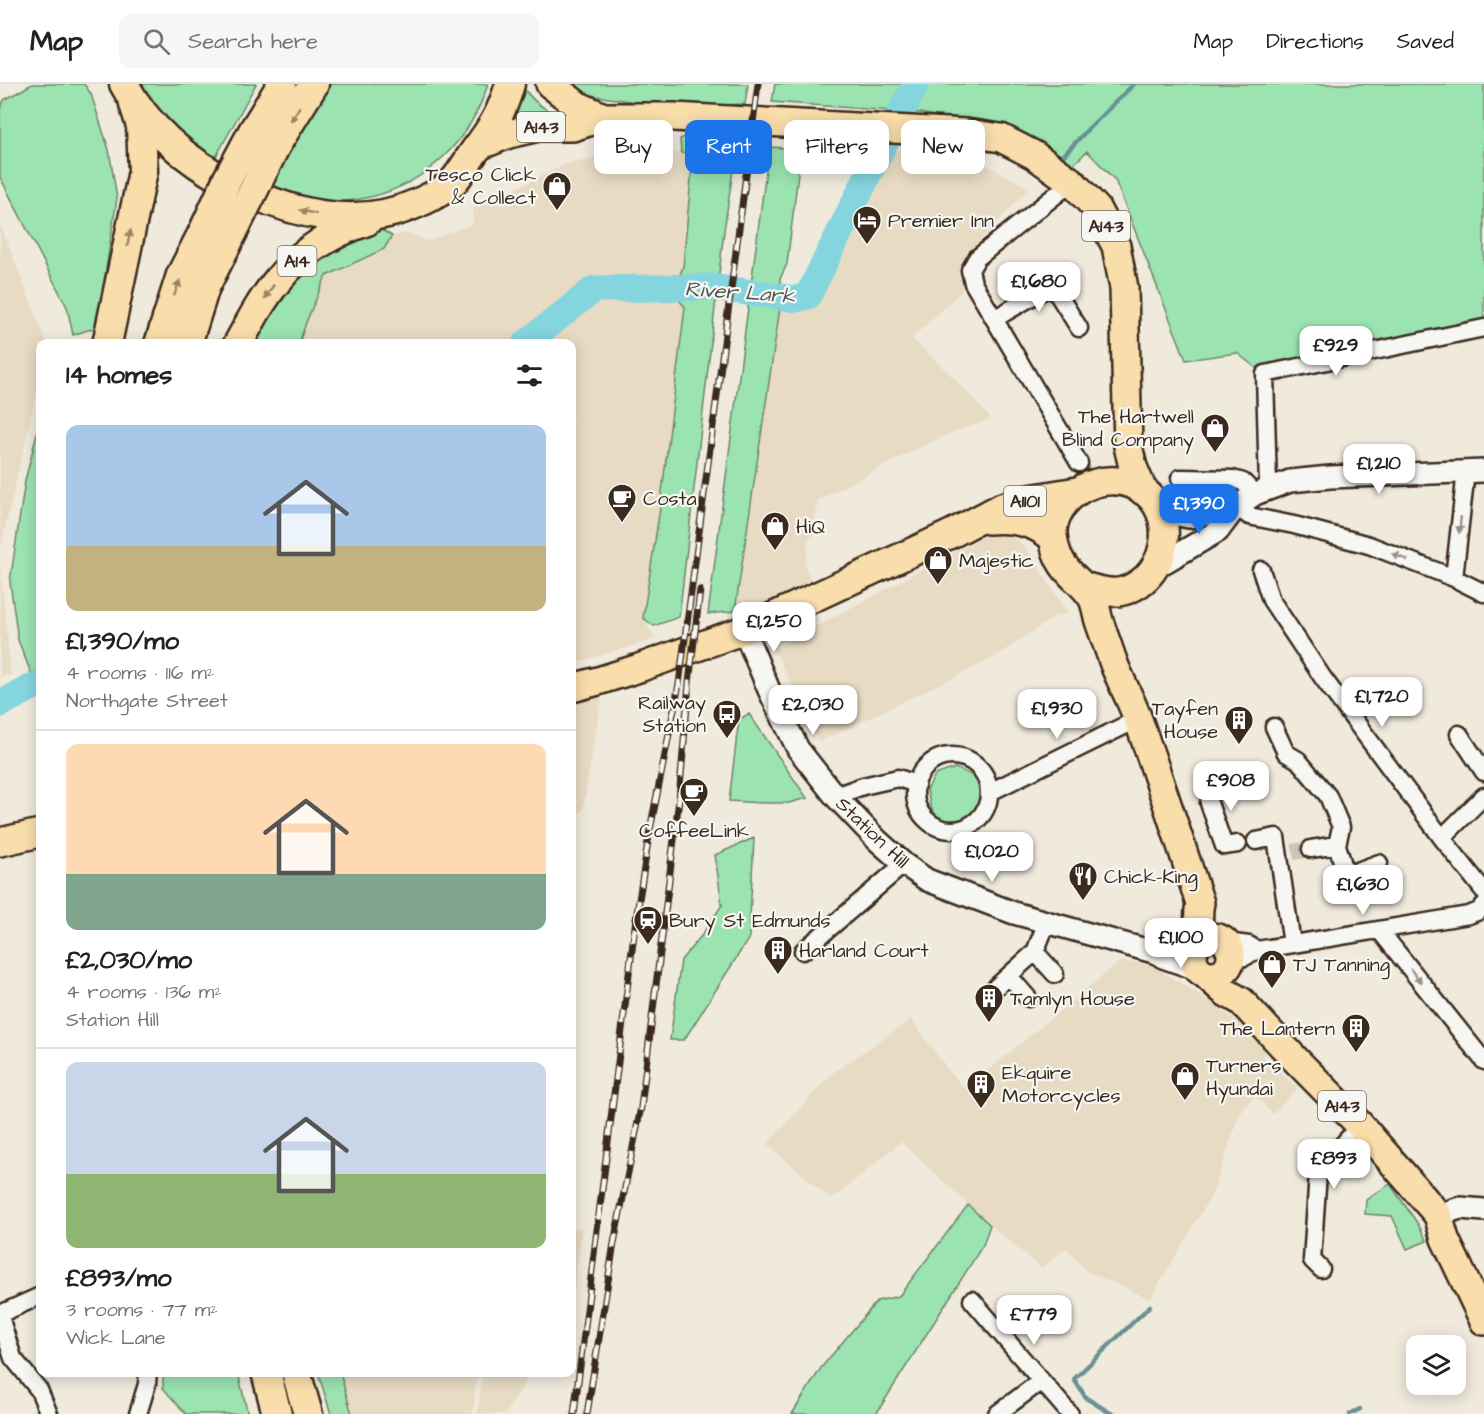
<!DOCTYPE html>
<meta charset="utf-8">
<style>
:root{--surface:#fff;--page:#f6f6f6;--text:#222;--muted:#767676;--line:#e0e0e0;--accent:#1a73e8}
body{margin:0;font-family:"Architects Daughter",sans-serif;background:var(--page);color:var(--text);height:100vh;display:flex;flex-direction:column;font-size:22px;white-space:nowrap}
*{box-sizing:border-box;margin:0}
p{font-size:20px;color:var(--muted)}
.icon{flex:none;width:33px;height:33px;fill:none;stroke:currentColor;stroke-width:2;stroke-linecap:round;stroke-linejoin:round}
.map{position:relative;flex:1;overflow:hidden}
.side{position:absolute;left:36px;top:255px;width:540px;height:1038px;display:flex;flex-direction:column;background:var(--surface);border-radius:12px;box-shadow:0 3px 15px #0003}
.side>*{flex:none}
.guide{position:absolute;left:594px;top:36px;width:570px;height:54px;display:flex;gap:12px}
.fabs{position:absolute;left:1406px;top:1251px;display:grid;gap:12px}
.fabs a{display:grid;place-items:center;width:60px;height:60px;border-radius:12px;background:var(--surface);box-shadow:0 3px 15px #0003;font-size:30px}
.price{position:absolute;translate:-50% -51px;padding:0 14px;border-radius:12px;background:#fff;color:#222;font-size:20px;line-height:39px;filter:drop-shadow(0 2px 3px #0008)}
.price::after{content:'';position:absolute;left:50%;top:36px;width:18px;height:14px;margin-left:-9px;background:inherit;clip-path:polygon(0 0,100% 0,50% 100%)}
.price.selected{background:var(--accent);color:#fff}
ul{padding:0;list-style:none}
li{display:grid;align-content:center;gap:12px;height:318px;padding:0 30px}
li+li{border-top:2px solid var(--line)}
li span{display:grid;place-items:center;height:186px;border-radius:12px;color:#555}
li>.icon{margin-inline-start:auto}
span .icon{width:108px;height:108px;fill:#fffc;stroke-width:1}
li b{font-size:26px}
h2{display:flex;justify-content:space-between;align-items:center;height:72px;padding:0 30px;font-size:26px}
.chip{padding:0 21px;border-radius:12px;background:var(--surface);box-shadow:0 3px 15px #0003;font-size:21px;line-height:54px}
.chip.selected{background:var(--accent);color:#fff}
header{display:flex;align-items:center;gap:36px;box-sizing:border-box;height:84px;padding:0 30px;background:var(--surface);border-bottom:2px solid var(--line)}
header strong{font-size:28px}
nav{display:flex;gap:33px;margin-inline-start:auto;font-size:21px}
.search{width:420px;height:54px;background:var(--page);display:flex;align-items:center;gap:15px;box-sizing:border-box;padding:0 21px;border-radius:12px;color:var(--muted);font-size:22px}
.map>svg:first-child{display:block}
.built{fill:#e8dbc4}
.green{fill:#9be3b1;stroke:#6b8668;stroke-width:1.5}
.lines{fill:none;stroke-linecap:round;stroke-linejoin:round}
.stream{stroke:#679192;stroke-width:4.5}
.river{stroke:#85d5df;stroke-width:27}
.minor-tunnel{stroke:#ccc4b7;stroke-width:16;stroke-dasharray:16 8;stroke-linecap:butt}
.minor-casing{stroke:#3b2a1e;stroke-width:21}
.tertiary-casing{stroke:#3b2a1e;stroke-width:26}
.primary-casing{stroke:#3b2a1e;stroke-width:32}
.trunk-casing{stroke:#3b2a1e;stroke-width:33}
.minor{stroke:#f6f6f2;stroke-width:16}
.tertiary{stroke:#f6f6f2;stroke-width:21}
.primary{stroke:#f9deab;stroke-width:27}
.trunk{stroke:#f9deab;stroke-width:28}
.rail-casing{stroke:#3b2a1e;stroke-width:7}
.rail{stroke:#f6f6f2;stroke-width:4.5;stroke-dasharray:14;stroke-linecap:butt}
.trunk-bridge-casing{stroke:#3b2a1e;stroke-width:33;stroke-linecap:butt}
.trunk-bridge{stroke:#f9deab;stroke-width:28}
.oneway{fill:#9a8464}
.oneway2{fill:#989088}
.labels{text-anchor:middle;stroke-width:4.5;stroke-linejoin:round;paint-order:stroke}
.shield{fill:#f6f6f2;stroke:#73675e;stroke-width:1.5}
.shield-label{font-size:18px;font-weight:bold;fill:#3b2a1e}
.poi-label{font-size:20px;fill:#3b2a1e;stroke:#f6f6f2;text-anchor:start}
.street-label{font-size:20px;fill:#3b2a1e;stroke:#f6f6f2}
.water-label{font-size:21px;font-style:italic;fill:#4e554e;stroke:#f6f6f2}
</style>
<header>
<strong>Map</strong>
<div class="search"><svg class="icon" aria-label="search" viewBox="0 0 24 24"><circle cx="10" cy="10" r="6"/><path d="M15 15l6 6"/></svg>Search here</div>
<nav><a>Map</a><a>Directions</a><a>Saved</a></nav>
</header>
<div class="map">
<svg width="1484" height="1330" viewBox="0 0 1484 1330">
<rect width="100%" height="100%" fill="#f0eadd"/>
<filter id="ink" filterUnits="userSpaceOnUse"><feTurbulence type="fractalNoise" baseFrequency=".0167" numOctaves="2"/><feDisplacementMap in="SourceGraphic" scale="12" xChannelSelector="R" yChannelSelector="G"/><feConvolveMatrix kernelMatrix="1 2 1 2 8 2 1 2 1" color-interpolation-filters="sRGB"/></filter>
<g filter="url(#ink)">
<!-- built -->
<path class="built" d="M 651,64 L 693,72 L 683,183 L 673,209 L 685,223 L 660,424 L 643,534 L 656,555 L 572,580 L 572,260 L 299,260 L 307,236 L 326,192 L 384,165 L 392,152 L 408,149 L 427,157 L 473,140 L 473,124 L 571,78 Z
M 888,66 L 977,76 L 1029,104 L 972,165 L 964,205 L 912,254 L 956,296 L 991,335 L 946,351 L 903,372 L 818,416 L 812,453 L 809,453 L 805,483 L 812,497 L 734,537 L 780,224 L 795,226 L 808,221 L 814,215 Z
M 0,139 L 47,259 L 40,260 L 40,293 L 0,467 Z
M 994,447 L 1011,450 L 1028,467 L 1068,529 L 1056,532 L 992,575 L 819,658 L 774,565 Z
M 0,478 L 11,591 L 0,592 Z
M 602,612 L 583,726 L 572,734 L 572,619 L 594,613 Z
M 1120,877 L 1151,881 L 1215,920 L 1266,961 L 1263,973 L 1298,1004 L 1273,1030 L 1255,1012 L 1240,1028 L 1213,1109 L 1150,1215 L 1086,1187 L 1066,1164 L 1041,1184 L 990,1141 L 901,1058 L 831,1116 L 767,1060 L 831,990 L 911,935 L 949,987 L 965,1005 Z
M 572,1144 L 582,1145 L 572,1220 Z
M 338,1289 L 477,1289 L 473,1330 L 352,1330 L 346,1305 Z
M 482,1289 L 482,1288 L 531,1289 L 505,1330 L 478,1330 Z"/>
<!-- green -->
<path class="green" d="M 32,0 L 84,0 L 91,10 L 109,66 L 117,114 L 97,243 L 73,251 L 67,223 L 0,93 L 0,25 L 4,16 Z
M 132,0 L 256,0 L 213,78 L 196,69 Z
M 324,0 L 488,0 C 471,55 427,100 370,113 C 356,116 340,119 325,118 C 307,116 288,109 271,105 L 306,31 Z
M 521,0 C 530,15 543,25 559,32 L 501,40 Z
M 561,0 L 748,0 L 745,20 L 671,23 L 588,11 L 567,5 Z
M 775,0 L 1484,0 L 1484,239 L 1261,288 L 1237,269 L 1186,276 L 1115,96 L 1087,67 L 1071,83 L 1003,45 L 920,29 L 772,18 Z
M 705,43 L 739,46 L 724,147 L 679,533 L 654,542 L 643,534 L 660,424 L 685,223 L 673,209 L 683,183 L 693,72 L 681,69 L 680,55 Z
M 769,63 L 801,65 L 787,180 L 780,195 L 780,224 L 735,527 L 708,530 Z
M 378,144 L 392,152 L 384,165 L 326,192 L 307,236 L 299,259 L 249,260 L 266,228 L 317,170 Z
M 40,337 L 40,611 L 18,556 L 10,498 L 25,397 Z
M 749,630 L 807,714 L 789,719 L 762,719 L 729,717 L 739,635 Z
M 955,684 C 960,686 968,689 972,692 C 989,708 978,735 957,739 C 952,740 944,737 939,736 L 931,724 L 927,706 L 935,691 Z
M 754,754 L 749,854 L 684,956 L 670,956 L 681,876 L 702,851 L 722,821 L 715,771 Z
M 1390,1100 L 1418,1140 L 1427,1157 L 1407,1165 L 1392,1132 L 1365,1130 L 1366,1116 Z
M 968,1121 L 990,1141 L 983,1161 L 876,1330 L 792,1330 L 821,1284 L 877,1217 L 899,1212 Z
M 163,1289 L 238,1289 L 248,1330 L 186,1330 L 163,1304 Z
M 318,1289 L 340,1289 L 352,1330 L 331,1330 Z"/>
<g class="lines">
<!-- stream -->
<path class="stream" d="M 1064,71 L 1087,46 L 1134,0
M 1112,1330 L 1086,1314 L 1074,1295 L 1150,1222
M 1350,1330 L 1360,1325"/>
<!-- river -->
<path class="river" d="M 525,260 L 594,205 L 712,203 L 795,215 L 808,212 L 870,87 L 916,0
M 0,620 L 40,599"/>
<!-- minor-tunnel -->
<path class="minor-tunnel" d="M 1293,768 L 1311,765"/>
<!-- minor casing -->
<g class="minor-casing">
<path id="minor" d="M 1072,98 L 977,174 L 970,186 L 973,199 L 1079,379
M 994,235 L 1052,201 L 1079,244
M 1180,394 L 1233,395 L 1243,398 L 1255,410
M 1268,404 L 1265,290 L 1484,244
M 1236,423 L 1249,432 L 1294,441 L 1369,461 L 1454,494 L 1484,509
M 1261,486 L 1271,516 L 1323,594 L 1442,754 L 1484,807
M 1454,494 L 1466,387
M 1274,643 L 1286,669 L 1298,676 L 1328,712 L 1341,743 L 1337,761 L 1345,787 L 1352,789 L 1379,779
M 1459,650 L 1484,688
M915 709a37 37 0 1 1 74 0a37 37 0 1 1-74 0Z
M 990,708 L 1138,635
M 835,712 L 863,702 L 898,694 L 916,700
M 1209,719 L 1224,762 L 1238,760
M 1442,754 L 1484,712
M 1256,757 L 1276,753 L 1292,860
M 1311,765 L 1337,761
M 1380,847 L 1484,977
M 1226,858 L 1249,861 L 1257,866
M 803,867 L 904,780
M 1035,868 L 1055,890
M 1231,876 L 1245,873 L 1257,866 L 1469,831 L 1479,827 L 1484,821
M 1009,892 L 1028,914
M 996,903 L 1035,868 L 1047,838
M 1321,1185 L 1312,1176 L 1318,1089 L 1360,1041
M 972,1216 L 1070,1330
M 0,1230 L 40,1212
M 0,1233 L 13,1274 L 39,1306 L 49,1330
M 138,1330 L 147,1300 L 148,1288
M 997,1330 L 1041,1297"/>
</g>
<!-- tertiary casing -->
<g class="tertiary-casing">
<path id="tertiary" d="M 1160,427 L 1189,433 L 1214,428 L 1236,423 L 1255,410 L 1290,397 L 1330,393 L 1484,387
M 1153,485 L 1218,447 L 1236,423
M 744,546 L 769,606 L 798,665 L 835,712 L 877,756 L 904,780 L 927,796 L 1014,829 L 1157,869 L 1163,873 L 1200,886
M 1438,1131 L 1460,1124 L 1484,1126"/>
</g>
<!-- primary casing -->
<g class="primary-casing">
<path id="primary" d="M 550,0 L 577,21 L 604,33
M 479,62 L 509,50 L 539,43 L 573,43 L 604,33 L 673,33 L 966,49 L 1001,54 L 1034,71 L 1072,98 L 1096,124 L 1116,162 L 1124,204 L 1128,362 L 1133,383 L 1143,407
M 988,436 C 1012,434 1035,437 1053,454
M 1083,502 C 1095,505 1110,511 1123,507 C 1172,493 1181,419 1131,400 C 1096,387 1052,414 1053,451 C 1054,465 1060,479 1069,488 C 1077,497 1087,504 1093,515 C 1096,522 1097,530 1099,537 C 1104,551 1109,566 1114,580 C 1122,600 1132,618 1139,638 C 1160,698 1180,758 1200,819 C 1197,832 1200,845 1198,859
M 572,604 L 598,597 L 639,584 L 744,546 L 953,449 L 1002,423 L 1029,415 L 1077,407
M 0,758 L 40,749
M1193 872a19 19 0 1 1 38 0a19 19 0 1 1-38 0Z
M 1205,890 L 1225,908 L 1241,917 L 1294,974 L 1360,1041 L 1438,1131 L 1445,1155 L 1484,1237"/>
</g>
<!-- trunk casing -->
<g class="trunk-casing">
<path id="trunk" d="M 124,0 C 148,45 188,78 233,101 C 292,130 355,147 418,119 C 429,114 444,107 453,98 C 461,89 467,78 474,68 C 492,44 502,29 510,0
M 253,47 L 282,0
M 276,61 L 314,0
M 107,260 L 143,87 L 141,42 L 134,20
M 159,260 L 181,191 L 204,146
M 187,260 L 205,203 L 228,158
M 238,260 C 250,238 262,215 278,196 C 300,168 334,148 367,137
M 266,1288 L 277,1330
M 296,1288 L 308,1330"/>
</g>
<!-- minor -->
<use href="#minor" class="minor"/>
<!-- tertiary -->
<use href="#tertiary" class="tertiary"/>
<!-- primary -->
<use href="#primary" class="primary"/>
<!-- trunk -->
<use href="#trunk" class="trunk"/>
<!-- rail casing -->
<g class="rail-casing">
<path id="rail" d="M 574,1330 L 635,842 L 649,751 L 679,600 L 758,0
M 587,1330 L 614,1159 L 641,1023 L 679,715 L 689,599 L 700,506"/>
</g>
<!-- rail -->
<use href="#rail" class="rail"/>
<!-- trunk-bridge casing -->
<g class="trunk-bridge-casing">
<path id="trunk-bridge" d="M 204,146 L 228,94 L 253,47
M 228,158 L 276,61"/>
</g>
<!-- trunk-bridge -->
<use href="#trunk-bridge" class="trunk-bridge"/>
</g>
<!-- one-way arrows -->
<defs><path id="oneway-solid" d="M-6-.8H1V-3.2L6.5 0L1 3.2V.8H-6Z" transform="scale(1.5)"/></defs>
<g class="oneway">
<use href="#oneway-solid" transform="translate(295 30) rotate(122)"/>
<use href="#oneway-solid" transform="translate(308 128) rotate(-166)"/>
<use href="#oneway-solid" transform="translate(129 154) rotate(-78)"/>
<use href="#oneway-solid" transform="translate(177 204) rotate(-70)"/>
<use href="#oneway-solid" transform="translate(269 208) rotate(124)"/>
</g>
<g class="oneway2">
<use href="#oneway-solid" transform="translate(1460 441) rotate(96)"/>
<use href="#oneway-solid" transform="translate(1400 473) rotate(-159)"/>
<use href="#oneway-solid" transform="translate(1416 892) rotate(51)"/>
</g>
</g>
<!-- icons -->
<defs>
<g id="shop-pin" transform="scale(1.5)"><path d="M0 17L-7.5 6A9.5 9.5 0 1 1 7.5 6Z" fill="#3b2a1e" stroke="#f6f6f2"/><path d="M-5-2.5h2.3a2.7 3.5 0 0 1 5.4 0H5L5.5 6h-11ZM-1.5-2.5h3a1.5 2.3 0 0 0-3 0Z" fill="#fff"/></g>
<g id="hotel-pin" transform="scale(1.5)"><path d="M0 17L-7.5 6A9.5 9.5 0 1 1 7.5 6Z" fill="#3b2a1e" stroke="#f6f6f2"/><path d="M-6-4.5h1.5V1H6V5H4.5V3h-9V5H-6ZM-4 0a1.8 1.8 0 1 1 3.6 0ZM.5 0V-2.5h3Q6-2.5 6 0Z" fill="#fff"/></g>
<g id="cafe-pin" transform="scale(1.5)"><path d="M0 17L-7.5 6A9.5 9.5 0 1 1 7.5 6Z" fill="#3b2a1e" stroke="#f6f6f2"/><path d="M-5.5-4.5H6V0H3Q3 3.5 0 3.5H-2.5Q-5.5 3.5-5.5 0ZM3-3.2v2h1.7v-2ZM-6 4.5H4V6H-6Z" fill="#fff"/></g>
<g id="bus-pin" transform="scale(1.5)"><path d="M0 17L-7.5 6A9.5 9.5 0 1 1 7.5 6Z" fill="#3b2a1e" stroke="#f6f6f2"/><path d="M-5-6H5V4H4V6H2V4H-2V6H-4V4H-5ZM-3.5-4V0h7V-4ZM-3.5 1.2v1.5H-2V1.2ZM2 1.2v1.5H3.5V1.2Z" fill="#fff"/></g>
<g id="building-pin" transform="scale(1.5)"><path d="M0 17L-7.5 6A9.5 9.5 0 1 1 7.5 6Z" fill="#3b2a1e" stroke="#f6f6f2"/><path d="M-4-6H4V6H1V3H-1V6H-4ZM-2.5-4.3h1.7v1.8h-1.7ZM.8-4.3h1.7v1.8H.8ZM-2.5-1h1.7V.8h-1.7ZM.8-1h1.7V.8H.8Z" fill="#fff"/></g>
<g id="restaurant-pin" transform="scale(1.5)"><path d="M0 17L-7.5 6A9.5 9.5 0 1 1 7.5 6Z" fill="#3b2a1e" stroke="#f6f6f2"/><path d="M-5-6h1v4h1v-4h1v4h1v-4h1v5L-1.5 .5V6h-2V.5L-5-1ZM5-6V6H3V1.5H1.5Q1.5-4 5-6Z" fill="#fff"/></g>
<g id="station-pin" transform="scale(1.5)"><path d="M0 17L-7.5 6A9.5 9.5 0 1 1 7.5 6Z" fill="#3b2a1e" stroke="#f6f6f2"/><path d="M-3-6H3Q5-6 5-4V2Q5 4 3 4L4.5 6H3L1.5 4h-3L-3 6H-4.5L-3 4Q-5 4-5 2V-4Q-5-6-3-6ZM-3.5-4v3h7v-3ZM-3.5 1v1.5H-2V1ZM2 1v1.5H3.5V1Z" fill="#fff"/></g>
</defs>
<g fill-rule="evenodd">
<use href="#shop-pin" x="557" y="102"/>
<use href="#hotel-pin" x="867" y="136"/>
<use href="#shop-pin" x="1215" y="344"/>
<use href="#cafe-pin" x="622" y="414"/>
<use href="#shop-pin" x="775" y="442"/>
<use href="#shop-pin" x="938" y="476"/>
<use href="#bus-pin" x="727" y="630"/>
<use href="#building-pin" x="1239" y="636"/>
<use href="#cafe-pin" x="694" y="708"/>
<use href="#restaurant-pin" x="1083" y="792"/>
<use href="#station-pin" x="648" y="836"/>
<use href="#building-pin" x="778" y="866"/>
<use href="#shop-pin" x="1272" y="880"/>
<use href="#building-pin" x="989" y="914"/>
<use href="#building-pin" x="1356" y="944"/>
<use href="#shop-pin" x="1185" y="992"/>
<use href="#building-pin" x="981" y="1000"/>
</g>
<g class="labels">
<!-- shield labels -->
<g class="shield">
<rect x="517" y="28" width="48" height="30" rx="4.5"/>
<rect x="1082" y="127" width="48" height="30" rx="4.5"/>
<rect x="277.5" y="162" width="39" height="30" rx="4.5"/>
<rect x="1004" y="402" width="42" height="30" rx="4.5"/>
<rect x="1318" y="1007" width="48" height="30" rx="4.5"/>
</g>
<g class="shield-label">
<text x="541" y="49">A143</text>
<text x="1106" y="148">A143</text>
<text x="297" y="183">A14</text>
<text x="1025" y="423">A1101</text>
<text x="1342" y="1028">A143</text>
</g>
<!-- poi labels -->
<g class="poi-label">
<text x="536" y="97" text-anchor="end">Tesco Click<tspan x="536" dy="23">&amp; Collect</tspan></text>
<text x="888" y="143">Premier Inn</text>
<text x="1194" y="339" text-anchor="end">The Hartwell<tspan x="1194" dy="23">Blind Company</tspan></text>
<text x="643" y="421">Costa</text>
<text x="796" y="449">HiQ</text>
<text x="959" y="483">Majestic</text>
<text x="706" y="625" text-anchor="end">Railway<tspan x="706" dy="23">Station</tspan></text>
<text x="1218" y="631" text-anchor="end">Tayfen<tspan x="1218" dy="23">House</tspan></text>
<text x="694" y="753" text-anchor="middle">CoffeeLink</text>
<text x="1104" y="799">Chick-King</text>
<text x="669" y="843">Bury St Edmunds</text>
<text x="799" y="873">Harland Court</text>
<text x="1293" y="887">TJ Tanning</text>
<text x="1010" y="921">Tamlyn House</text>
<text x="1335" y="951" text-anchor="end">The Lantern</text>
<text x="1206" y="988">Turners<tspan x="1206" dy="23">Hyundai</tspan></text>
<text x="1002" y="995">Ekquire<tspan x="1002" dy="23">Motorcycles</tspan></text>
</g>
<!-- street labels -->
<g class="street-label">
<text transform="translate(873 748) rotate(44)" y="7">Station Hill</text>
</g>
<!-- water labels -->
<g class="water-label">
<text transform="translate(740 208) rotate(4)" y="7">River Lark</text>
</g>
</g>
</svg>
<div class="fabs">
<a><svg class="icon" aria-label="layers" viewBox="0 0 24 24"><path d="M12 4l9 5-9 5-9-5zM3 14l9 5 9-5"/></svg></a>
</div>
<b class="price" style="left:1039px;top:229px">£1,680</b>
<b class="price" style="left:1336px;top:293px">£929</b>
<b class="price" style="left:1379px;top:411px">£1,210</b>
<b class="price selected" style="left:1199px;top:451px">£1,390</b>
<b class="price" style="left:774px;top:569px">£1,250</b>
<b class="price" style="left:1382px;top:644px">£1,720</b>
<b class="price" style="left:813px;top:652px">£2,030</b>
<b class="price" style="left:1057px;top:656px">£1,930</b>
<b class="price" style="left:1231px;top:728px">£908</b>
<b class="price" style="left:992px;top:799px">£1,020</b>
<b class="price" style="left:1363px;top:832px">£1,630</b>
<b class="price" style="left:1181px;top:885px">£1,100</b>
<b class="price" style="left:1334px;top:1106px">£893</b>
<b class="price" style="left:1034px;top:1262px">£779</b>
<div class="guide">
<a class="chip">Buy</a>
<a class="chip selected">Rent</a>
<a class="chip">Filters</a>
<a class="chip">New</a>
</div>
<section class="side">
<h2>14 homes<svg class="icon" aria-label="filters" viewBox="0 0 24 24"><path d="M4 7h16M4 17h16"/><circle cx="9" cy="7" r="2"/><circle cx="15" cy="17" r="2"/></svg></h2>
<ul>
<li><span style="background:linear-gradient(#a9c7e8 65%,#c2b280 0)"><svg class="icon" aria-label="home" viewBox="0 0 24 24"><path d="M3 11l9-7 9 7M6 9v11h12V9"/></svg></span><div><b>£1,390/mo</b><p>4 rooms · 116 m²</p><p>Northgate Street</p></div></li>
<li><span style="background:linear-gradient(#ffd9b3 70%,#7fa58c 0)"><svg class="icon" aria-label="home" viewBox="0 0 24 24"><path d="M3 11l9-7 9 7M6 9v11h12V9"/></svg></span><div><b>£2,030/mo</b><p>4 rooms · 136 m²</p><p>Station Hill</p></div></li>
<li><span style="background:linear-gradient(#c9d6e8 60%,#8fb573 0)"><svg class="icon" aria-label="home" viewBox="0 0 24 24"><path d="M3 11l9-7 9 7M6 9v11h12V9"/></svg></span><div><b>£893/mo</b><p>3 rooms · 77 m²</p><p>Wick Lane</p></div></li>
</ul>
</section>
</div>
